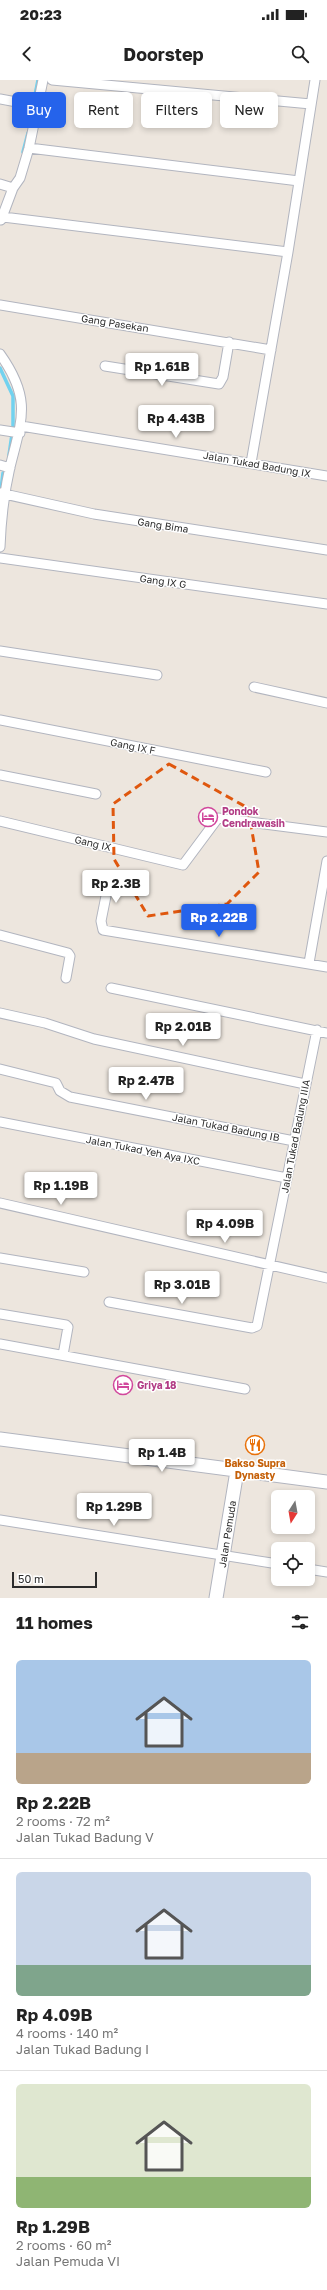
<!DOCTYPE html>
<meta charset="utf-8">
<style>
:root{--surface:#fff;--page:#f2f2f2;--text:#222;--muted:#767676;--line:#e0e0e0;--accent:#2563eb}
body{margin:0;font-family:"Golos Text",sans-serif;background:var(--page);color:var(--text);height:100vh;display:flex;flex-direction:column;font-size:15px;white-space:nowrap}
*{box-sizing:border-box;margin:0}
p{font-size:13px;color:var(--muted)}
.icon{flex:none;width:22px;height:22px;fill:none;stroke:currentColor;stroke-width:2;stroke-linecap:round;stroke-linejoin:round}
.map{position:relative;height:1518px;overflow:hidden}
.drawer{display:flex;flex-direction:column;background:var(--surface);flex:1}
.drawer>*{flex:none}
.top-card{position:absolute;left:12px;top:12px;width:303px;height:36px;display:flex;gap:8px}
.needle{width:26px;rotate:191deg}
.tools{position:absolute;left:271px;top:1410px;display:grid;gap:8px}
.tools a{display:grid;place-items:center;width:44px;height:44px;border-radius:6px;background:var(--surface);box-shadow:0 2px 6px #0003;font-size:20px}
.scale{position:absolute;left:12px;bottom:10px;width:85px;box-sizing:border-box;padding-left:4px;border:2px solid #2c2c2c;border-top:0;font-size:11px;line-height:14px;white-space:nowrap;color:#2c2c2c;-webkit-text-stroke:3px #fff;paint-order:stroke}
.price{position:absolute;translate:-50% -34px;padding:0 9px;border-radius:4px;background:#fff;color:#222;font-size:13px;line-height:26px;filter:drop-shadow(0 1px 2px #0008)}
.price::after{content:'';position:absolute;left:50%;top:24px;width:12px;height:9px;margin-left:-6px;background:inherit;clip-path:polygon(0 0,100% 0,50% 100%)}
.price.current{background:var(--accent);color:#fff}
ul{padding:0;list-style:none}
li{display:grid;align-content:center;gap:8px;height:212px;padding:0 16px}
li+li{border-top:1px solid var(--line)}
li span{display:grid;place-items:center;height:124px;border-radius:6px;color:#555}
li>.icon{margin-inline-start:auto}
span .icon{width:72px;height:72px;fill:#fffc;stroke-width:1}
li b{font-size:17px}
h2{display:flex;justify-content:space-between;align-items:center;height:48px;padding:0 16px;font-size:17px}
.chip{padding:0 14px;border-radius:6px;background:var(--surface);box-shadow:0 2px 6px #0003;font-size:14px;line-height:36px}
.chip.current{background:var(--accent);color:#fff}
.status{display:flex;justify-content:space-between;align-items:center;height:28px;padding:0 20px;background:var(--surface);direction:ltr}
.status svg{height:11px;fill:currentColor}
header{display:flex;justify-content:space-between;align-items:center;height:52px;padding:0 16px;background:var(--surface);font-size:18px;font-weight:700}
.map>svg:first-child{display:block}
.lines{fill:none;stroke-linecap:round;stroke-linejoin:round}
.stream{stroke:#72d2ef;stroke-width:3.5}
.street-casing{stroke:#b2b5bf;stroke-width:11}
.secondary-casing{stroke:#b2b5bf;stroke-width:15}
.street{stroke:#fff;stroke-width:9}
.secondary{stroke:#fff;stroke-width:13}
.marked{fill:none;stroke:#df570e;stroke-width:3;stroke-dasharray:8 5;stroke-linejoin:round}
.labels{text-anchor:middle;stroke-width:3;stroke-linejoin:round;paint-order:stroke}
.street-label{font-size:10px;fill:#2c2c2c;stroke:#fff}
.hotel-label{font-size:10px;font-weight:bold;fill:#b23c85;stroke:#fff;text-anchor:start}
.food-label{font-size:10px;font-weight:bold;fill:#c56008;stroke:#fff}
</style>
<div class="status"><b>20:23</b><svg viewBox="0 0 49 12"><path d="M0 12V9h3v3zM5 12V6h3v6zM10 12V3h3v9zM15 12V0h3v12zM26 1h20v11H26zM47 4h2v5h-2z"/></svg></div>
<header><svg class="icon" aria-label="back" viewBox="0 0 24 24"><path d="M15 5l-7 7 7 7"/></svg>Doorstep<svg class="icon" aria-label="search" viewBox="0 0 24 24"><circle cx="10" cy="10" r="6"/><path d="M15 15l6 6"/></svg></header>
<div class="map">
<svg width="327" height="1518" viewBox="0 0 327 1518">
<rect width="100%" height="100%" fill="#ede6de"/>
<g class="lines">
<!-- stream -->
<path class="stream" d="M 34,20 L 38,0
M 29,45 L 32,27
M 23,72 L 28,53
M 0,288 L 13,316 L 13,349
M 9,375 L 12,354
M 1,409 L 3,393"/>
<!-- street casing -->
<g class="street-casing">
<path id="street" d="M 52,0 L 311,24
M 0,19 L 38,26
M 29,68 L 299,101
M 0,104 L 13,108
M 3,137 L 288,172
M 1,140 L 13,108 L 20,98 L 29,68 L 43,0
M 0,225 L 271,270
M 0,274 C 32,319 22,339 10,387 C 4,413 1,441 0,467
M 105,286 L 219,304 L 223,297 L 229,262
M 21,346 L 327,396
M 0,350 L 20,353
M 251,383 L 288,172 L 315,0
M 0,385 L 10,388
M 0,413 L 94,434 L 327,470
M 0,478 L 327,524
M 0,571 L 157,595
M 254,607 L 327,623
M 0,640 L 266,692
M 0,695 L 96,714
M 0,741 L 183,785 L 218,738 L 327,752
M 109,801 L 101,841 L 103,850 L 327,887
M 0,855 L 68,873 L 70,876 L 66,898
M 309,883 L 327,781
M 111,908 L 327,953
M 0,933 L 45,943 L 94,959 L 305,1004
M 0,989 L 56,1003 L 60,1011 L 70,1017 L 294,1061
M 0,1042 L 287,1098
M 0,1123 L 327,1198
M 0,1178 L 84,1192
M 109,1222 L 252,1248 L 257,1246 L 317,950
M 0,1234 L 66,1245 L 68,1247 L 63,1275
M 0,1264 L 245,1309
M 0,1440 L 278,1484
M 308,1489 L 327,1492"/>
</g>
<!-- secondary casing -->
<g class="secondary-casing">
<path id="secondary" d="M 0,1359 L 327,1402
M 216,1518 L 237,1391"/>
</g>
<!-- street -->
<use href="#street" class="street"/>
<!-- secondary -->
<use href="#secondary" class="secondary"/>
</g>
<!-- marked area -->
<path class="marked" d="M 169,684 L 248,728 L 259,792 L 227,824 L 148,836 L 114,779 L 113,724 Z"/>
<!-- icons -->
<defs>
<g id="hotel-ring" transform="scale(1)"><circle r="9.5" fill="#fff" stroke="#d1479c" stroke-width="1.5"/><path d="M-6-4.5h1.5V1H6V5H4.5V3h-9V5H-6ZM-4 0a1.8 1.8 0 1 1 3.6 0ZM.5 0V-2.5h3Q6-2.5 6 0Z" fill="#d1479c"/></g>
<g id="restaurant-ring" transform="scale(1)"><circle r="9.5" fill="#fff" stroke="#e8710a" stroke-width="1.5"/><path d="M-5-6h1v4h1v-4h1v4h1v-4h1v5L-1.5 .5V6h-2V.5L-5-1ZM5-6V6H3V1.5H1.5Q1.5-4 5-6Z" fill="#e8710a"/></g>
</defs>
<g fill-rule="evenodd">
<use href="#hotel-ring" x="208" y="737"/>
<use href="#hotel-ring" x="123" y="1305"/>
<use href="#restaurant-ring" x="255" y="1365"/>
</g>
<g class="labels">
<!-- street labels -->
<g class="street-label">
<text transform="translate(115 243) rotate(9)" y="4">Gang Pasekan</text>
<text transform="translate(257 384) rotate(10)" y="4">Jalan Tukad Badung IX</text>
<text transform="translate(163 445) rotate(9)" y="4">Gang Bima</text>
<text transform="translate(163 501) rotate(8)" y="4">Gang IX G</text>
<text transform="translate(133 666) rotate(11)" y="4">Gang IX F</text>
<text transform="translate(93 763) rotate(13)" y="4">Gang IX</text>
<text transform="translate(226 1047) rotate(11)" y="4">Jalan Tukad Badung IB</text>
<text transform="translate(295 1056) rotate(-79)" y="4">Jalan Tukad Badung IIIA</text>
<text transform="translate(143 1070) rotate(11)" y="4">Jalan Tukad Yeh Aya IXC</text>
<text transform="translate(227 1454) rotate(-81)" y="4">Jalan Pemuda</text>
</g>
<!-- hotel labels -->
<g class="hotel-label">
<text x="222" y="735">Pondok<tspan x="222" dy="12">Cendrawasih</tspan></text>
<text x="137" y="1309">Griya 18</text>
</g>
<!-- food labels -->
<g class="food-label">
<text x="255" y="1387">Bakso Supra<tspan x="255" dy="12">Dynasty</tspan></text>
</g>
</g>
</svg>
<div class="tools">
<a><svg class="needle" viewBox="-14 -14 28 28"><path d="M0-13l5 13h-10z" fill="#e53935"/><path d="M0 13l5-13h-10z" fill="#767676"/></svg></a>
<a><svg class="icon" aria-label="locate" viewBox="0 0 24 24"><circle cx="12" cy="12" r="6"/><path d="M12 2v4M12 18v4M2 12h4M18 12h4"/></svg></a>
</div>
<div class="scale">50 m</div>
<b class="price" style="left:162px;top:307px">Rp 1.61B</b>
<b class="price" style="left:176px;top:359px">Rp 4.43B</b>
<b class="price" style="left:116px;top:824px">Rp 2.3B</b>
<b class="price current" style="left:219px;top:858px">Rp 2.22B</b>
<b class="price" style="left:183px;top:967px">Rp 2.01B</b>
<b class="price" style="left:146px;top:1021px">Rp 2.47B</b>
<b class="price" style="left:61px;top:1126px">Rp 1.19B</b>
<b class="price" style="left:225px;top:1164px">Rp 4.09B</b>
<b class="price" style="left:182px;top:1225px">Rp 3.01B</b>
<b class="price" style="left:162px;top:1393px">Rp 1.4B</b>
<b class="price" style="left:114px;top:1447px">Rp 1.29B</b>
<div class="top-card">
<a class="chip current">Buy</a>
<a class="chip">Rent</a>
<a class="chip">Filters</a>
<a class="chip">New</a>
</div>
</div>
<section class="drawer">
<h2>11 homes<svg class="icon" aria-label="filters" viewBox="0 0 24 24"><path d="M4 7h16M4 17h16"/><circle cx="9" cy="7" r="2"/><circle cx="15" cy="17" r="2"/></svg></h2>
<ul>
<li><span style="background:linear-gradient(#a9c7e8 75%,#b9a48a 0)"><svg class="icon" aria-label="home" viewBox="0 0 24 24"><path d="M3 11l9-7 9 7M6 9v11h12V9"/></svg></span><div><b>Rp 2.22B</b><p>2 rooms · 72 m²</p><p>Jalan Tukad Badung V</p></div></li>
<li><span style="background:linear-gradient(#c9d6e8 75%,#7fa58c 0)"><svg class="icon" aria-label="home" viewBox="0 0 24 24"><path d="M3 11l9-7 9 7M6 9v11h12V9"/></svg></span><div><b>Rp 4.09B</b><p>4 rooms · 140 m²</p><p>Jalan Tukad Badung I</p></div></li>
<li><span style="background:linear-gradient(#dfe7d0 75%,#8fb573 0)"><svg class="icon" aria-label="home" viewBox="0 0 24 24"><path d="M3 11l9-7 9 7M6 9v11h12V9"/></svg></span><div><b>Rp 1.29B</b><p>2 rooms · 60 m²</p><p>Jalan Pemuda VI</p></div></li>
</ul>
</section>
